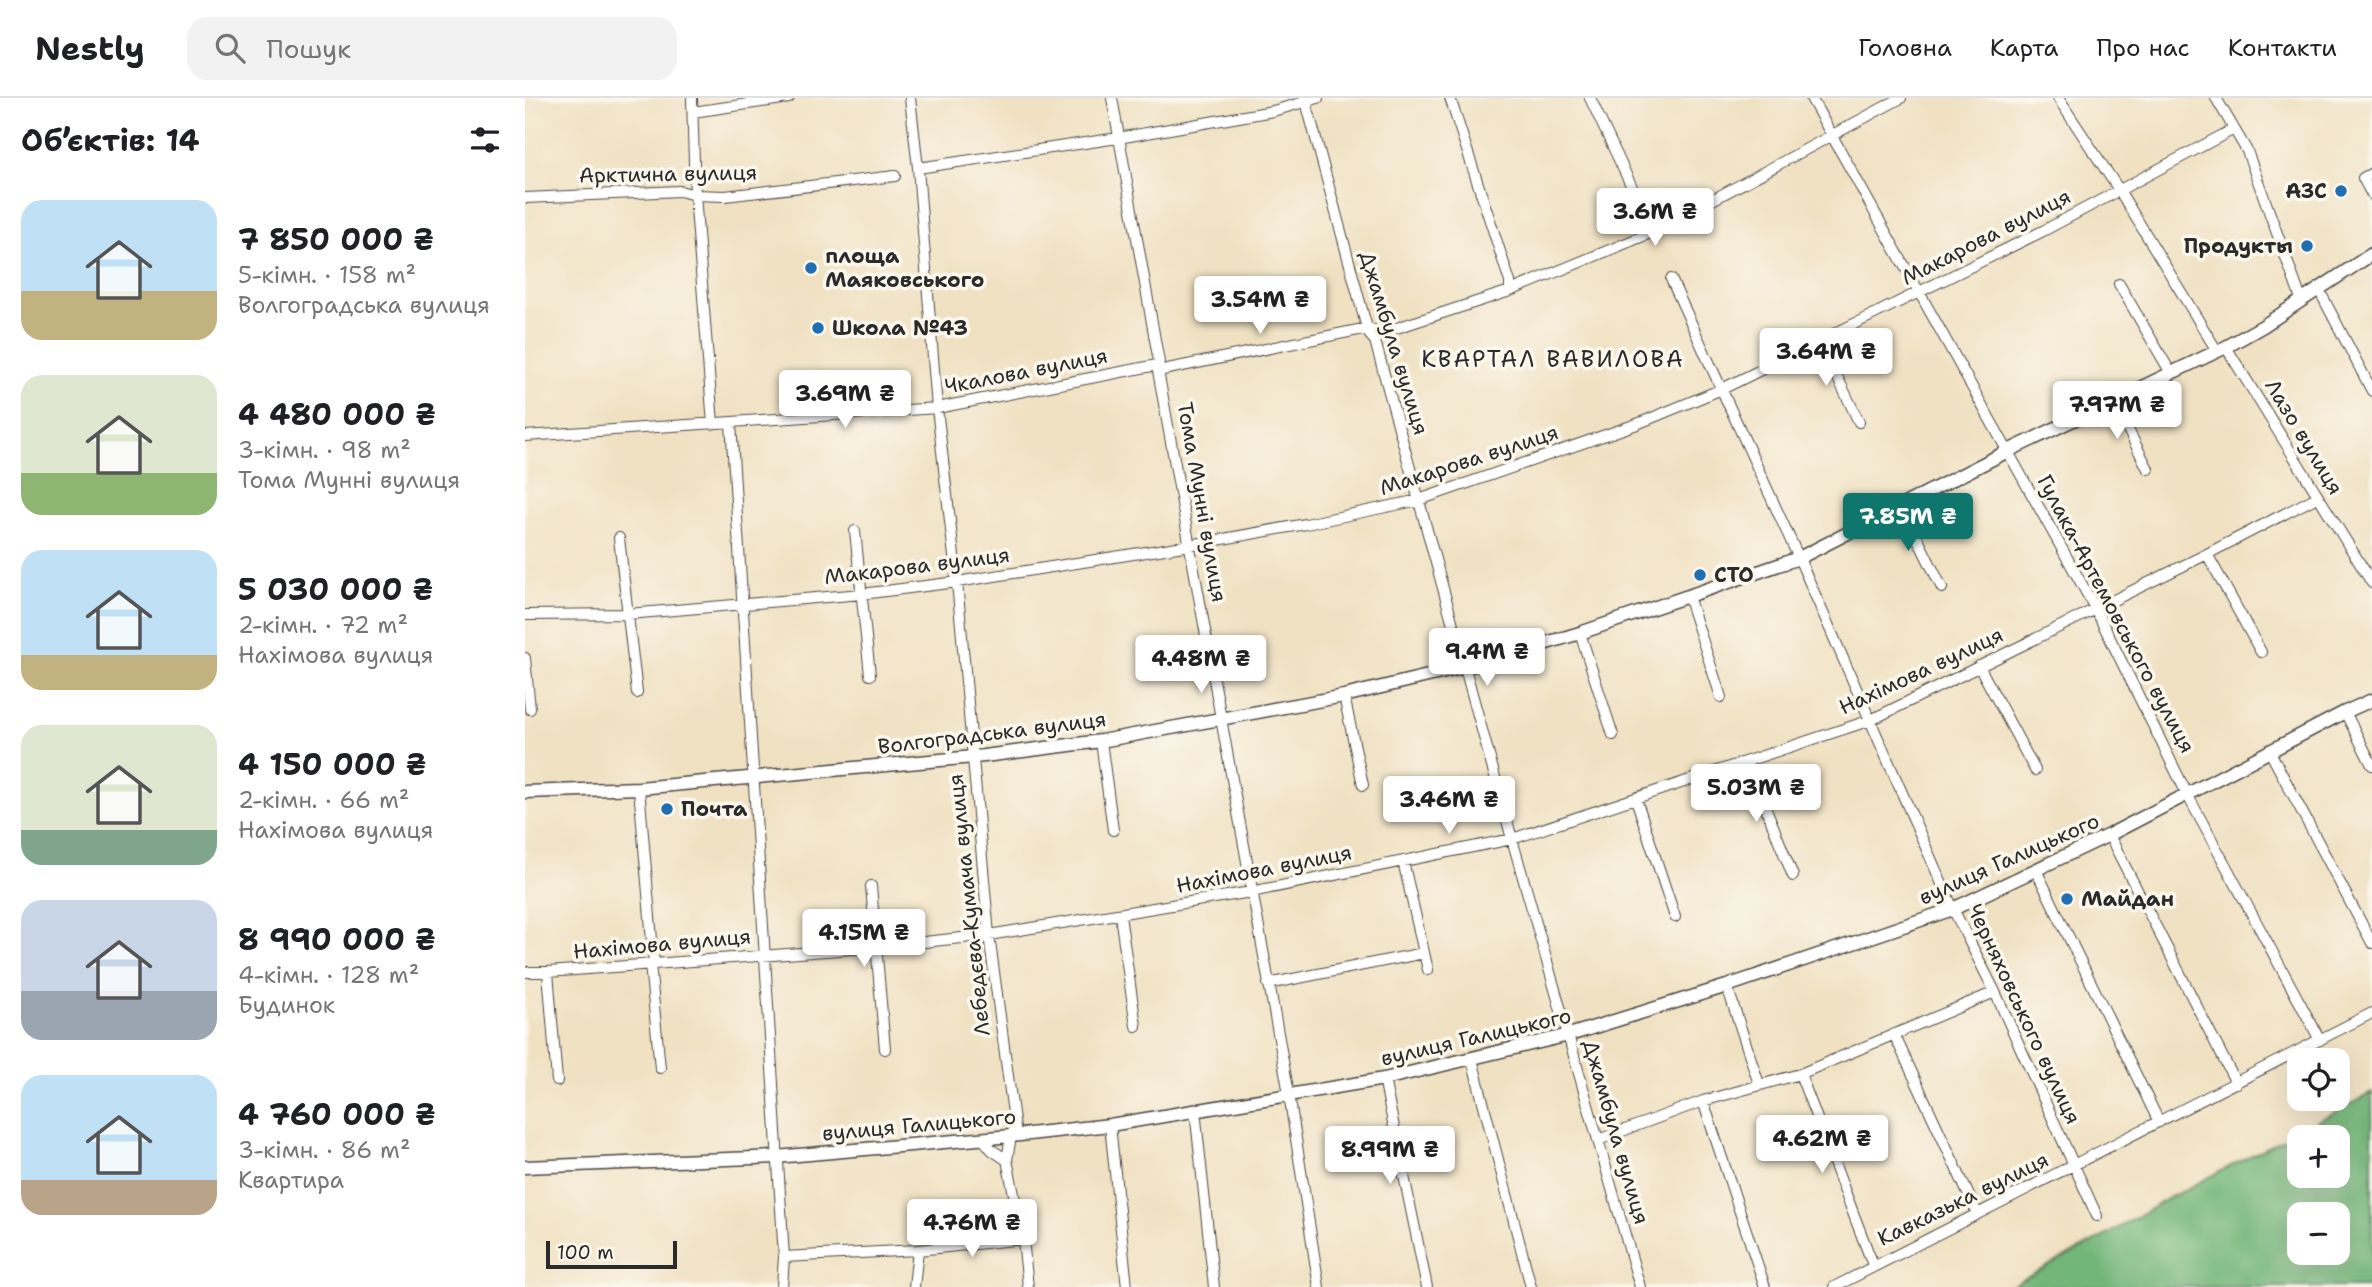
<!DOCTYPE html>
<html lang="uk">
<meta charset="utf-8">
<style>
:root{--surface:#fff;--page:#f2f2f2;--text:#202124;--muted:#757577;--line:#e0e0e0;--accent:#0f766e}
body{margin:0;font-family:"Shantell Sans",sans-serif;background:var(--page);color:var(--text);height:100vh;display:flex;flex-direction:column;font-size:26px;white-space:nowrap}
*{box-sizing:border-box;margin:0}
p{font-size:23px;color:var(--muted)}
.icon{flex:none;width:38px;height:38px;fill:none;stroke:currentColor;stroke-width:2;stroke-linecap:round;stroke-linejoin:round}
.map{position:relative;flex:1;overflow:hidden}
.details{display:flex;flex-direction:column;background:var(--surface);width:525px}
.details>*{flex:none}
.tools{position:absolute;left:1762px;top:950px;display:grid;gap:14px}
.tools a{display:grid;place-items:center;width:63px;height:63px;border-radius:14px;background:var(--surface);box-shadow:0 7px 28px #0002;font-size:35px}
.scale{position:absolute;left:21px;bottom:18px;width:131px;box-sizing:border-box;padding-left:7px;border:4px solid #2b2b2b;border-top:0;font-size:19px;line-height:24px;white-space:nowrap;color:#2b2b2b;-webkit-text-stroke:5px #fbf7ec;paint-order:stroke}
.price{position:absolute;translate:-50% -60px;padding:0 16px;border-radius:7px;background:#fff;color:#222;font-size:23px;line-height:46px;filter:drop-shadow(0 2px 4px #0008)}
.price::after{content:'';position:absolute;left:50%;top:42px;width:21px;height:16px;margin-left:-10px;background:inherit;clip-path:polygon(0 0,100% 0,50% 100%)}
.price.on{background:var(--accent);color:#fff}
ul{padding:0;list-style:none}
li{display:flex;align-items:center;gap:21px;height:175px;padding:0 21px}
li span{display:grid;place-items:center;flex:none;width:196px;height:140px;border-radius:21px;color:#555}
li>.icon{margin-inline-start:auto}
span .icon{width:84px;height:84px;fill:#fffc;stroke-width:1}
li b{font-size:30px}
h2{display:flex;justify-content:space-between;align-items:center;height:84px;padding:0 21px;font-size:30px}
header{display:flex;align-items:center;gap:42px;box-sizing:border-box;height:98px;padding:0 35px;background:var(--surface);border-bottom:2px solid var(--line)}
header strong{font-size:33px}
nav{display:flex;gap:38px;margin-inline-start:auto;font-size:24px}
.search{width:490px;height:63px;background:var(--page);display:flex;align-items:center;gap:18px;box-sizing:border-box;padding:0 24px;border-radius:21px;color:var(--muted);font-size:26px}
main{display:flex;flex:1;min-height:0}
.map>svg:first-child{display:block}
.forest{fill:#73b679;stroke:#4f7052;stroke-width:2;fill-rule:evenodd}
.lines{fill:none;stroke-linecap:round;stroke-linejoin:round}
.minor-casing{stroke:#494642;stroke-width:12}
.tertiary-casing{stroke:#494642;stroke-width:15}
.minor{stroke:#fff;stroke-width:10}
.tertiary{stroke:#fff;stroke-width:12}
.poi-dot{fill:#1f6fb2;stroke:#fbf7ec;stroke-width:2.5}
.labels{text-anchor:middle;stroke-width:7;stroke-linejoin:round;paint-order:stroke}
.street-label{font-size:21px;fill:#2b2b2b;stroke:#fbf7ec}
.poi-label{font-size:21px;font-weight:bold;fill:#2b2b2b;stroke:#fbf7ec;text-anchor:start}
.neighbourhood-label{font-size:23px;letter-spacing:2px;fill:#2b2b2b;stroke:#fbf7ec}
</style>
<header>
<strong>Nestly</strong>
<div class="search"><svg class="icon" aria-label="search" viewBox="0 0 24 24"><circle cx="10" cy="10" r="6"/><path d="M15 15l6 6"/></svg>Пошук</div>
<nav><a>Головна</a><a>Карта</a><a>Про нас</a><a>Контакти</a></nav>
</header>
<main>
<section class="details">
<h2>Об’єктів: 14<svg class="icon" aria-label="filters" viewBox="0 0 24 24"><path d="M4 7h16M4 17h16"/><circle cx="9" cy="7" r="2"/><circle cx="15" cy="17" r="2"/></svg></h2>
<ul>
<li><span style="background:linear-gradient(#bfe0f5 65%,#c2b280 0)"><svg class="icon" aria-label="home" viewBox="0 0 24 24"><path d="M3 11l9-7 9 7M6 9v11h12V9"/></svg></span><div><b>7 850 000 ₴</b><p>5-кімн. · 158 m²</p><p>Волгоградська вулиця</p></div></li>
<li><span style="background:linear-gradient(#dfe7d0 70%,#8fb573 0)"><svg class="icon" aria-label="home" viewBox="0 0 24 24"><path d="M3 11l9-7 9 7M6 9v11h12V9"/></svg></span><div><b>4 480 000 ₴</b><p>3-кімн. · 98 m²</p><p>Тома Мунні вулиця</p></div></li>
<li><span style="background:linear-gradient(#bfe0f5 75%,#c2b280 0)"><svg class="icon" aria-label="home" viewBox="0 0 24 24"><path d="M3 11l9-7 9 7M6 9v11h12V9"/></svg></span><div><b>5 030 000 ₴</b><p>2-кімн. · 72 m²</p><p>Нахімова вулиця</p></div></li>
<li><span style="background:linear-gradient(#dfe7d0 75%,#7fa58c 0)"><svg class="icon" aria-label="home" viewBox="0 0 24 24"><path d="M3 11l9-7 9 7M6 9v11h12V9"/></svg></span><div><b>4 150 000 ₴</b><p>2-кімн. · 66 m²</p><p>Нахімова вулиця</p></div></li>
<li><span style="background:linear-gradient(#c9d6e8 65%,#9aa5b1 0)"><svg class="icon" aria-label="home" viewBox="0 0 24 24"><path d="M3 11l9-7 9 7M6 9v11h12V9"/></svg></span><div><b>8 990 000 ₴</b><p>4-кімн. · 128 m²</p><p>Будинок</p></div></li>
<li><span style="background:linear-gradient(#bfe0f5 75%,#b9a48a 0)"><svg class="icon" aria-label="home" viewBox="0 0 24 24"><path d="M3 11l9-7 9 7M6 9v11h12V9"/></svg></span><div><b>4 760 000 ₴</b><p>3-кімн. · 86 m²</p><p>Квартира</p></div></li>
</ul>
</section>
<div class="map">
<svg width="1847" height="1189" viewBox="0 0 1847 1189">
<rect width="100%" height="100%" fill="#fbf7ec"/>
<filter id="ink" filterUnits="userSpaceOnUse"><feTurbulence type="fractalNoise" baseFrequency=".0143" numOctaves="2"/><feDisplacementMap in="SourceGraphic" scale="14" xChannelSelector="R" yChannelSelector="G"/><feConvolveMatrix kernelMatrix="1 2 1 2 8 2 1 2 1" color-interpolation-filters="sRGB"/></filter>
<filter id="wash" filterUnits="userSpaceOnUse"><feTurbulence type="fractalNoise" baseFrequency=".00686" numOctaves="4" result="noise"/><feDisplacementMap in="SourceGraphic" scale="28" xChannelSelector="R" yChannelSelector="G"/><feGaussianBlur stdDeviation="1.57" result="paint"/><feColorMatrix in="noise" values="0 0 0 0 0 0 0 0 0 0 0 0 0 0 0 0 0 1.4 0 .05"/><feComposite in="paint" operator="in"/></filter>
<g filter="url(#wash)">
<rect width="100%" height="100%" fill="#f0e1c2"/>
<!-- forest -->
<path class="forest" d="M 1847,995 L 1847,1189 L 1484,1189 L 1576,1140 L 1644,1100 ZM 1774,1040 L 1813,1040 L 1813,1078 L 1774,1078 ZM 1774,1116 L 1813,1116 L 1813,1155 L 1774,1155 Z"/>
</g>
<g filter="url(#ink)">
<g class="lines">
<!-- minor casing -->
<g class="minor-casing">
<path id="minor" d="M 167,0 L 170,97 L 188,326
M 385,0 L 393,70 L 412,310 L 432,484 L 464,837 L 490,1030 L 486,1038 L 482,1062 L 498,1141 L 503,1189
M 587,0 L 634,264 L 632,267 L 764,996 L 794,1189
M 780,0 L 840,223 L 844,236 L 850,243 L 987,741 L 1115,1189
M 925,0 L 985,184 L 985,193
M 1065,0 L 1128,134
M 1286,0 L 1570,510 L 1662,696 L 1795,942
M 1533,0 L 1594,92 L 1692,253
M 1691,0 L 1722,53 L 1776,201
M 168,14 L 264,0
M 393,70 L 593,40 L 748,13 L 793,0
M 1847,75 L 1838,80 L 1847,97
M 0,100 L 155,93 L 170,97 L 200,98 L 370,78
M 1146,181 L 1277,467 L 1428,811 L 1470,894 L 1572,1118
M 1594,186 L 1646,275
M 1793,190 L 1847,293
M 1295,243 L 1334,324
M 1701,249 L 1847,485
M 633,273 L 843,230 L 856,235 L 985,193 L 1128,134 L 1376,0
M 1588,302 L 1623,371
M 206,325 L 259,1159 L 257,1189
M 0,338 L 412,310 L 632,267
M 1376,407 L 1417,490
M 330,433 L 345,577
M 94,440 L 112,595
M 1682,456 L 1736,554
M 1163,498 L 1196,599
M 0,517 L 103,516 L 337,496 L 432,484 L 665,447 L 781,426 L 894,402 L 1112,326 L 1197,291 L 1518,133 L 1709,31
M 1055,535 L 1088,637
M 0,560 L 5,611
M 1454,568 L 1510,672
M 819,598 L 838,687
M 1820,614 L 1847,667
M 576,643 L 588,732
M 1744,652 L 1847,845
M 1222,663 L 1268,778
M 114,690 L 129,866
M 1111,701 L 1150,819
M 1584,737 L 1711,985
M 878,763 L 903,872
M 1511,772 L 1634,1024
M 346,788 L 360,951
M 595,817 L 611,928
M 125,866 L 135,970
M 0,874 L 23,874 L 353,849 L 464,837 L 726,794 L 987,741 L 1346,622 L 1682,456 L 1792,399
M 23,874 L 32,983
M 743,886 L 899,855
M 1202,888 L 1234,986
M 1369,936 L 1452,1115
M 947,961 L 1006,1189
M 1275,976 L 1348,1167
M 859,981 L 902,1189
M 1178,1003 L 1240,1189
M 670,1012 L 689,1189
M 585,1027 L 602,1189
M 458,1041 L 467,1052 L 482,1062
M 1073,1042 L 1178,1003 L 1275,976 L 1470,894
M 393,1152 L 498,1141
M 259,1159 L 393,1152 L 389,1189
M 1309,1189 L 1847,915"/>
</g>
<!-- tertiary casing -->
<g class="tertiary-casing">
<path id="tertiary" d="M 0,694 L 114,690 L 459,658 L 576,643 L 819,598 L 945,568 L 1055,535 L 1274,460 L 1483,353 L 1701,249 L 1738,228 L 1847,156
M 0,1069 L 251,1059 L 486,1038 L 585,1027 L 859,981 L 1044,937 L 1202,888 L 1428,811 L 1584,737 L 1820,614 L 1847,602"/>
</g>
<!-- minor -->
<use href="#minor" class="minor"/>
<!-- tertiary -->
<use href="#tertiary" class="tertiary"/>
</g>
</g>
<!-- markers -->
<g class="poi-dot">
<circle cx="1816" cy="93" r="7"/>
<circle cx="1782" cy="148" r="7"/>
<circle cx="286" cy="170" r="7"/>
<circle cx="293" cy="230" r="7"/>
<circle cx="1175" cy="477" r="7"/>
<circle cx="142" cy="711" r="7"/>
<circle cx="1542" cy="801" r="7"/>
</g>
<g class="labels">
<!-- street labels -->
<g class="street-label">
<text transform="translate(143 76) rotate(-1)" y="7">Арктична вулиця</text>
<text transform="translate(1461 139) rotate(-27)" y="7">Макарова вулиця</text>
<text transform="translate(869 245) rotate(73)" y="7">Джамбула вулиця</text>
<text transform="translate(501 273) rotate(-11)" y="7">Чкалова вулиця</text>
<text transform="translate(1779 339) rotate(59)" y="7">Лазо вулиця</text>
<text transform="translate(944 362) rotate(-18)" y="7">Макарова вулиця</text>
<text transform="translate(677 404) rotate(80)" y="7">Тома Мунні вулиця</text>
<text transform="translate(392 468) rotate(-7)" y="7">Макарова вулиця</text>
<text transform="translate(1591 516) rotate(62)" y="7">Гулака-Артемовського вулиця</text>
<text transform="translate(1396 573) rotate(-25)" y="7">Нахімова вулиця</text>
<text transform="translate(467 635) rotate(-7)" y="7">Волгоградська вулиця</text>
<text transform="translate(1484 761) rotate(-24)" y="7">вулиця Галицького</text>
<text transform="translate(739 771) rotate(-11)" y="7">Нахімова вулиця</text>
<text transform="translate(444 807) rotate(-96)" y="7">Лебедєва-Кумача вулиця</text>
<text transform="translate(137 846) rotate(-5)" y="7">Нахімова вулиця</text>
<text transform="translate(1499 916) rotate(65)" y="7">Черняховського вулиця</text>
<text transform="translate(951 939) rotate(-13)" y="7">вулиця Галицького</text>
<text transform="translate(394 1027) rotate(-5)" y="7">вулиця Галицького</text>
<text transform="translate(1091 1034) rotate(74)" y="7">Джамбула вулиця</text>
<text transform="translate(1438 1101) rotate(-26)" y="7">Кавказька вулиця</text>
</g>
<!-- poi labels -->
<g class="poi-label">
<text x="1802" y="100" text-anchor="end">АЗС</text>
<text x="1768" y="155" text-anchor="end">Продукты</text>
<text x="300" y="165">площа<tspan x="300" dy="24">Маяковського</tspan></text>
<text x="307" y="237">Школа №43</text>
<text x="1189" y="484">СТО</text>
<text x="156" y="718">Почта</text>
<text x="1556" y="808">Майдан</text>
</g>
<!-- neighbourhood labels -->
<g class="neighbourhood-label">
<text x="1028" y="269">КВАРТАЛ ВАВИЛОВА</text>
</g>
</g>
</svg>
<div class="tools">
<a><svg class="icon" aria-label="locate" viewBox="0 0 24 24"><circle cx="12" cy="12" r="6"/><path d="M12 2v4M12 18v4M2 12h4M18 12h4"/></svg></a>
<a>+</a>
<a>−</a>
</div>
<div class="scale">100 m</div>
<b class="price" style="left:1130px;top:150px">3.6M ₴</b>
<b class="price" style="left:735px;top:238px">3.54M ₴</b>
<b class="price" style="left:1301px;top:290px">3.64M ₴</b>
<b class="price" style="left:320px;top:332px">3.69M ₴</b>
<b class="price" style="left:1592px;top:343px">7.97M ₴</b>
<b class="price on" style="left:1383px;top:455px">7.85M ₴</b>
<b class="price" style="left:962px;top:590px">9.4M ₴</b>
<b class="price" style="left:676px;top:597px">4.48M ₴</b>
<b class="price" style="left:1231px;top:726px">5.03M ₴</b>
<b class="price" style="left:924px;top:738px">3.46M ₴</b>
<b class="price" style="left:339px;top:871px">4.15M ₴</b>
<b class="price" style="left:1297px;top:1077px">4.62M ₴</b>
<b class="price" style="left:865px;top:1088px">8.99M ₴</b>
<b class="price" style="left:447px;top:1161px">4.76M ₴</b>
</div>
</main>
